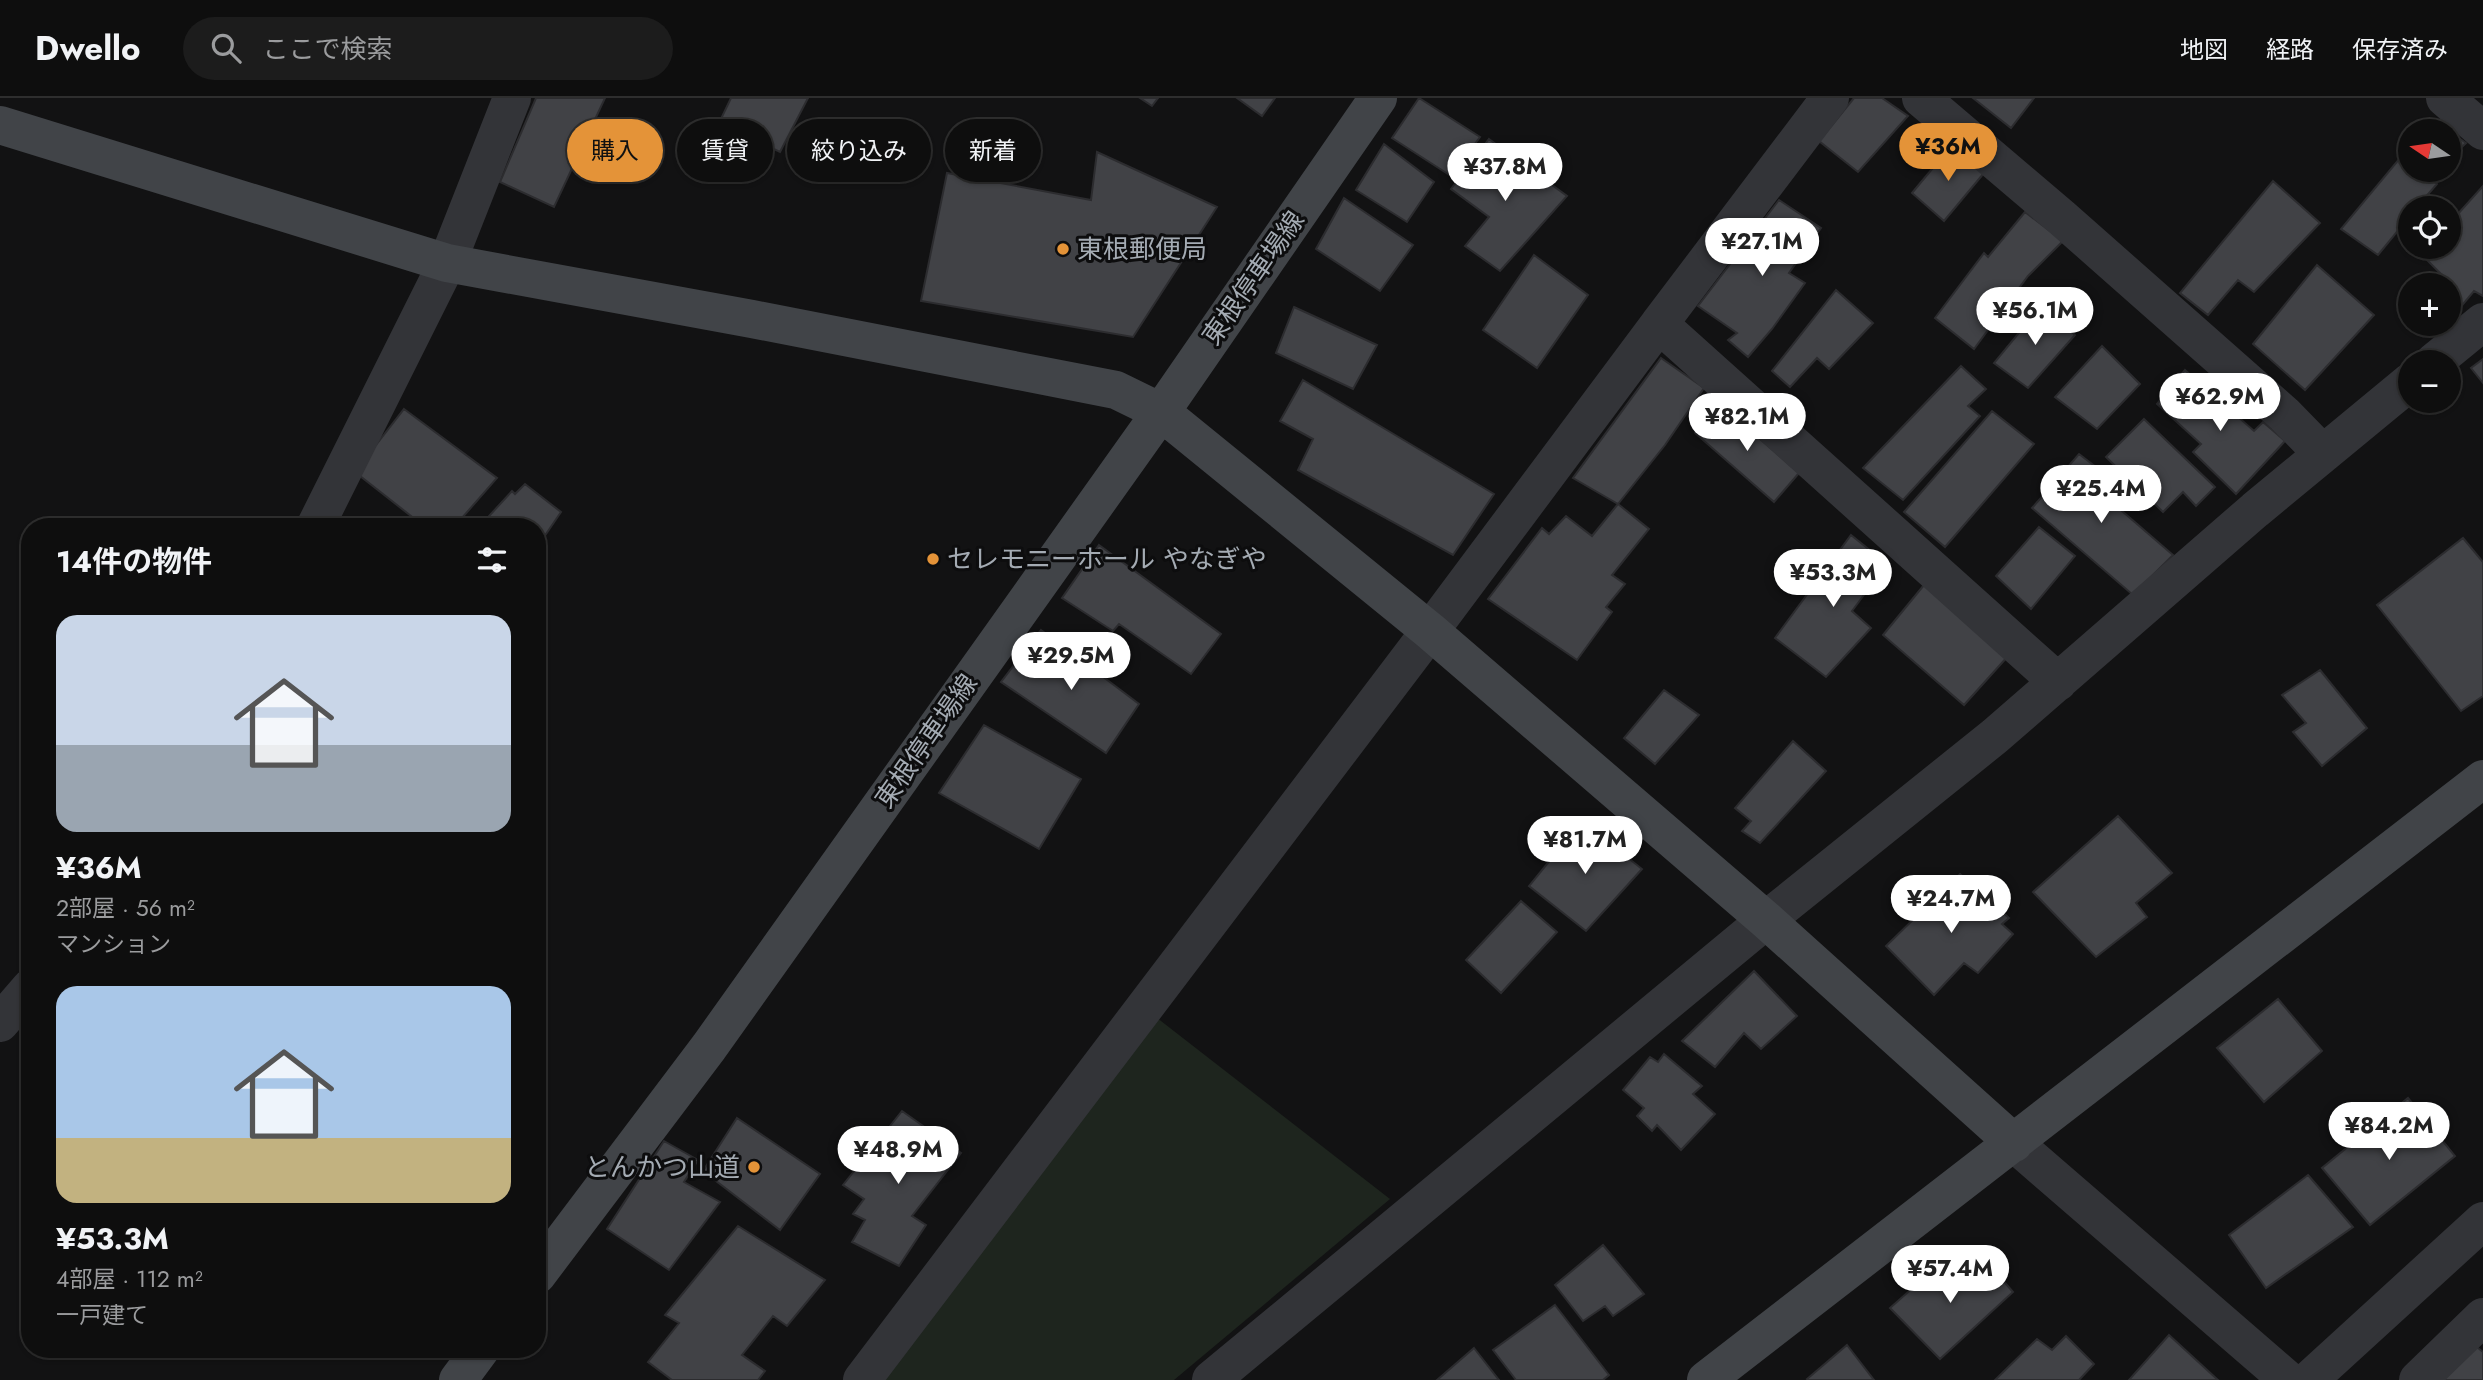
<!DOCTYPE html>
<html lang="ja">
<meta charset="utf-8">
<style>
:root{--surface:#0e0e0e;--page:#1c1c1c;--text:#f1f3f6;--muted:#9b9c9e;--line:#2e2e2e;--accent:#e49338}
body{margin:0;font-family:Jost,"Noto Sans JP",sans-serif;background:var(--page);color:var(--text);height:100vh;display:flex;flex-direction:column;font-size:26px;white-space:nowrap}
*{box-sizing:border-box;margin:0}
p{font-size:23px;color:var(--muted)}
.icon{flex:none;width:38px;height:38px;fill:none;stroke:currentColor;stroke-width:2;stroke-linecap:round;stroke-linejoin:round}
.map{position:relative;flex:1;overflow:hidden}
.side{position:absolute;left:21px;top:420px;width:525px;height:840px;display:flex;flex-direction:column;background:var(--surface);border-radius:28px;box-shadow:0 2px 5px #0004,0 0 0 2px var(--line)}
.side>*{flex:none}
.guide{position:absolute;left:567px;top:21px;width:665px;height:63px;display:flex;gap:14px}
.needle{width:46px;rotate:283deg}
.fabs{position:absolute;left:2398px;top:21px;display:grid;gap:14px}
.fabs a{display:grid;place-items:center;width:63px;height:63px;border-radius:50%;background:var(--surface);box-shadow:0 2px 5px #0004,0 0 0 2px var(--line);font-size:35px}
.price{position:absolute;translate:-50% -60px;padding:0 16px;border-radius:24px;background:#fff;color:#222;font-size:23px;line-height:46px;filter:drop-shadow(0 2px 4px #0008)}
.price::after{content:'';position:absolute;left:50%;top:42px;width:21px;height:16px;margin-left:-10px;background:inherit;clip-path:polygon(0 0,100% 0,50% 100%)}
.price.selected{background:var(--accent);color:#111}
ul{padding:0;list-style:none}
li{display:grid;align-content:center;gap:14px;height:371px;padding:0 35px}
li span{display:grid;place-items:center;height:217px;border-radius:21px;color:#555}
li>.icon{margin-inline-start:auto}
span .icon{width:126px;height:126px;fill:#fffc;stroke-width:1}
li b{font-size:30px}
h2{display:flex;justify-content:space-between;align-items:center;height:84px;padding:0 35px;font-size:30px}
.chip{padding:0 24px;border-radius:32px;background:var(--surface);box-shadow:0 2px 5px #0004,0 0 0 2px var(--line);font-size:24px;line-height:63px}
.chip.selected{background:var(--accent);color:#111}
header{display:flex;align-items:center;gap:42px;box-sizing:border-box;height:98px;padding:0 35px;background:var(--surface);border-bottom:2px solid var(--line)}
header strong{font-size:33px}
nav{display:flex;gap:38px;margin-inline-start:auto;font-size:24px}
.search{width:490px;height:63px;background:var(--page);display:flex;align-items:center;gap:18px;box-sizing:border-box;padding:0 24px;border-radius:38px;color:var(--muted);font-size:26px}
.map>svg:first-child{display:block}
.green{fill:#1e251e}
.building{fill:#414246;stroke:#2c2c2f;stroke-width:2}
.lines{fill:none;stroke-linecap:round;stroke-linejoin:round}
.street{stroke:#333438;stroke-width:38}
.secondary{stroke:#414448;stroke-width:38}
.poi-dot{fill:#e49338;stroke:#0d0d0e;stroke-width:2.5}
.labels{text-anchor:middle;stroke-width:6;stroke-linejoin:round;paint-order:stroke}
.poi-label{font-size:26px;fill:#a4abb3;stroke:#0d0d0e;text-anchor:start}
.street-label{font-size:26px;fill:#a4abb3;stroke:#0d0d0e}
</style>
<header>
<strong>Dwello</strong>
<div class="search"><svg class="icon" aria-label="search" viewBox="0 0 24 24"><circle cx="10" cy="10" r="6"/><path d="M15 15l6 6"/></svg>ここで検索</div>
<nav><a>地図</a><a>経路</a><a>保存済み</a></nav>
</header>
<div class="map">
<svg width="2483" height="1282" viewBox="0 0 2483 1282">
<rect width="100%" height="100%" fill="#121213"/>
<!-- green -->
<path class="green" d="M 1152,916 L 1390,1101 L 1174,1282 L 885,1282 Z"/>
<!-- building -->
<path class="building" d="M 536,0 L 605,0 L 554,109 L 500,84 Z
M 731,0 L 808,0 L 780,54 L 719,25 Z
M 1140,0 L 1158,0 L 1152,8 Z
M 1237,0 L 1275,0 L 1262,18 Z
M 1419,0 L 1480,39 L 1451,78 L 1392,40 Z
M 1854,0 L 1882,0 L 1908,18 L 1858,74 L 1819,43 Z
M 1973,0 L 2034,0 L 2011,30 Z
M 2432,21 L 2466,45 L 2448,62 L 2448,33 L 2422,33 Z
M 1489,41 L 1567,98 L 1500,173 L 1465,148 L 1489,119 L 1451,91 Z
M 1384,46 L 1434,84 L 1407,124 L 1356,92 Z
M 1952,47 L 1984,75 L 1944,123 L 1912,95 Z
M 2410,48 L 2410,72 L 2438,72 L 2430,79 L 2437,86 L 2416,110 L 2410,110 L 2410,118 L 2378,157 L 2341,131 Z
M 1097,54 L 1217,109 L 1133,239 L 921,203 L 947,75 L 1091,102 Z
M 2273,83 L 2320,125 L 2254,194 L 2238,182 L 2208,217 L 2180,195 Z
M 2483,88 L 2483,198 L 2474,193 L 2448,224 L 2448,187 L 2432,187 L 2442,177 L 2422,157 L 2429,149 L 2448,149 L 2448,127 Z
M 1344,100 L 1413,147 L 1380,193 L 1316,151 Z
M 1779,102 L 1821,130 L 1789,175 L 1805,185 L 1772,231 L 1748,259 L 1728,242 L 1737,235 L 1698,208 Z
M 2025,114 L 2063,143 L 2028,178 L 1974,251 L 1935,220 L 1984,155 L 1988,159 Z
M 1534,157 L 1588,197 L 1537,270 L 1483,232 Z
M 2317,167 L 2374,217 L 2305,292 L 2253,246 Z
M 1836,192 L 1873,225 L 1829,271 L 1817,260 L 1790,289 L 1772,273 Z
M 2042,207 L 2075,237 L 2028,290 L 1994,265 Z
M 1294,209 L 1377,247 L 1353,291 L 1276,255 Z
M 2102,248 L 2140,286 L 2097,331 L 2055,299 Z
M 1661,260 L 1704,290 L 1665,347 L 1618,406 L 1573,380 Z
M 2483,261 L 2483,285 L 2471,270 Z
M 1961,268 L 1986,291 L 1968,308 L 1980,318 L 1903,402 L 1863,370 Z
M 2185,272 L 2254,333 L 2263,324 L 2285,343 L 2236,396 L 2193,354 L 2201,346 L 2157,306 Z
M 1303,282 L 1494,396 L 1453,457 L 1298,372 L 1313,341 L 1280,323 Z
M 1719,305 L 1799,375 L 1774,404 L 1695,335 Z
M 404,311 L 497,380 L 454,429 L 425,429 L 355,374 Z
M 1992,313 L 2034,346 L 1945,449 L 1904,414 Z
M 2144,321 L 2215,389 L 2196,408 L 2183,394 L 2163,414 L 2106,359 Z
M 2079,356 L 2122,389 L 2113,401 L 2122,413 L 2173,457 L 2133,497 L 2032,410 Z
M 525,386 L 561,414 L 542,442 L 543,453 L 537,460 L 537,429 L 479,429 L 512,393 L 515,396 Z
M 1618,406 L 1649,431 L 1612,477 L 1625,486 L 1606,509 L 1612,514 L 1577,562 L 1488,501 L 1542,430 L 1549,436 L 1566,418 L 1592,438 Z
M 2039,429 L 2075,458 L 2031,511 L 1996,478 Z
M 1851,437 L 1887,466 L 1852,513 L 1871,530 L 1826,579 L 1775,540 Z
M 2463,440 L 2483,464 L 2483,598 L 2461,613 L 2377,507 Z
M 1099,447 L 1221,536 L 1191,576 L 1119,526 L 1113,533 L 1062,500 Z
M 1924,487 L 2009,557 L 1964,607 L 1883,537 Z
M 1041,532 L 1139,606 L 1106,655 L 1001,584 Z
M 2320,572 L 2367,630 L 2322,668 L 2293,634 L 2306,625 L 2282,597 Z
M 1664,592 L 1699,617 L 1655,666 L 1624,640 Z
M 984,627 L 1081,681 L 1039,751 L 939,695 Z
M 1793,643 L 1826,673 L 1760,745 L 1742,733 L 1751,723 L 1735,710 Z
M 2118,718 L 2172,775 L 2136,805 L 2147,819 L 2096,859 L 2033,794 Z
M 1582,723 L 1642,771 L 1586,833 L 1529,788 Z
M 1960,776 L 2009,820 L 2002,826 L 2013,836 L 1978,875 L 1964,865 L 1934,897 L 1886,848 Z
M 1521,803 L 1557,834 L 1501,895 L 1466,862 Z
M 1754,873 L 1797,918 L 1761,951 L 1744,935 L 1715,969 L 1682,943 Z
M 2278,901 L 2322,953 L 2264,1004 L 2217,950 Z
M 1664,956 L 1702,988 L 1693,996 L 1715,1016 L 1681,1052 L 1657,1027 L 1652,1033 L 1637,1018 L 1644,1010 L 1623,992 L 1650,959 L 1658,964 Z
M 2408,1000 L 2455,1058 L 2370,1127 L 2322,1070 Z
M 902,1013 L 961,1055 L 912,1118 L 926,1127 L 899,1168 L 852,1144 L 865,1122 L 853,1116 L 864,1101 L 843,1087 Z
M 737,1020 L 820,1076 L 780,1132 L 703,1073 Z
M 664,1043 L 698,1062 L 684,1084 L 720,1104 L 669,1172 L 607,1131 Z
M 2308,1077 L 2353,1129 L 2266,1190 L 2229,1137 Z
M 738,1128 L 825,1182 L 787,1228 L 773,1218 L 742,1257 L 765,1273 L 758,1282 L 672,1282 L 648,1264 L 679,1225 L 665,1217 Z
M 1603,1147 L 1644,1196 L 1613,1218 L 1605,1208 L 1583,1223 L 1555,1187 Z
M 1950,1157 L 1977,1183 L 1993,1171 L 2013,1194 L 1940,1261 L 1890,1210 Z
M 1555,1207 L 1609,1277 L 1603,1282 L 1516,1282 L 1493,1252 Z
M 2169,1237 L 2218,1282 L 2129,1282 Z
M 2066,1238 L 2094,1266 L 2079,1282 L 1995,1282 L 2037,1241 L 2052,1252 Z
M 2472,1245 L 2483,1254 L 2483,1282 L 2435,1282 Z
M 1847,1247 L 1874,1282 L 1808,1282 L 1807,1281 Z
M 1474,1250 L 1499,1282 L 1437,1282 Z"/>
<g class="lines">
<!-- street -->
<path class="street" d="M 1830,0 L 1659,226 L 2058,584
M 1921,0 L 2062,120 L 2285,317 L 2323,356
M 2445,0 L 2483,33
M 2434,264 L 2483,224
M 315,429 L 447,165 L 512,0
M 0,925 L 30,890
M 2014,1045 L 2288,1282
M 862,1282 L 1430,533 L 1659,226
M 1211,1282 L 1766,822 L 1995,638 L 2255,412 L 2410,284
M 2309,1282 L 2483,1123
M 2418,1282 L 2483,1219"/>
<!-- secondary -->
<path class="secondary" d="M 0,27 L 447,165 L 752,221 L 1116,292 L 1161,314 L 1430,533 L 1766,822 L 2014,1045
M 537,1177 L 709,949 L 1161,314 L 1378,0
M 458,1282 L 481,1251
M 1706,1282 L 2483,681"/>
</g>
<!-- markers -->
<g class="poi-dot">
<circle cx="1063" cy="151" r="7"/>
<circle cx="933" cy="461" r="7"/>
<circle cx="754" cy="1069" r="7"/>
</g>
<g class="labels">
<!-- poi labels -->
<g class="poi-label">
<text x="1077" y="160">東根郵便局</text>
<text x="947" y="470">セレモニーホール やなぎや</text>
<text x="740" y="1078" text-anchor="end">とんかつ山道</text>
</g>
<!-- street labels -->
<g class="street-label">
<text transform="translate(1253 180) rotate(-55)" y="9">東根停車場線</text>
<text transform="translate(926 643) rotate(-55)" y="9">東根停車場線</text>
</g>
</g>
</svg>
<div class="fabs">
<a><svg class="needle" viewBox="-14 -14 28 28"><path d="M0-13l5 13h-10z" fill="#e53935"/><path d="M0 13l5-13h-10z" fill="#9b9c9e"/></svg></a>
<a><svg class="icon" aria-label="locate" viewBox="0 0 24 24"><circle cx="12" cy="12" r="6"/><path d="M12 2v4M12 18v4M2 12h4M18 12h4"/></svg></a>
<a>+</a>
<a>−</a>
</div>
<b class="price selected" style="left:1948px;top:85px">¥36M</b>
<b class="price" style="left:1505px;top:105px">¥37.8M</b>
<b class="price" style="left:1762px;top:180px">¥27.1M</b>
<b class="price" style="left:2035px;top:249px">¥56.1M</b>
<b class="price" style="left:2220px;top:335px">¥62.9M</b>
<b class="price" style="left:1747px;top:355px">¥82.1M</b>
<b class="price" style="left:2101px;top:427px">¥25.4M</b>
<b class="price" style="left:1833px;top:511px">¥53.3M</b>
<b class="price" style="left:1071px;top:594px">¥29.5M</b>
<b class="price" style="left:1585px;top:778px">¥81.7M</b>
<b class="price" style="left:1951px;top:837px">¥24.7M</b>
<b class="price" style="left:2389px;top:1064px">¥84.2M</b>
<b class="price" style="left:898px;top:1088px">¥48.9M</b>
<b class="price" style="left:1950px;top:1207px">¥57.4M</b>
<div class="guide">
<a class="chip selected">購入</a>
<a class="chip">賃貸</a>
<a class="chip">絞り込み</a>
<a class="chip">新着</a>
</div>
<section class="side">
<h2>14件の物件<svg class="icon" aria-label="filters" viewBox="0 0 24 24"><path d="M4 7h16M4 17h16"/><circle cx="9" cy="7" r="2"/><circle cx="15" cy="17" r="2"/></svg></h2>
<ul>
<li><span style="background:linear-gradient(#c9d6e8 60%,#9aa5b1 0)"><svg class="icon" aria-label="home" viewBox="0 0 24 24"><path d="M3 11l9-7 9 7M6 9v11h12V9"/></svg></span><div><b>¥36M</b><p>2部屋 · 56 m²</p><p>マンション</p></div></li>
<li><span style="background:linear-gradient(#a9c7e8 70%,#c2b280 0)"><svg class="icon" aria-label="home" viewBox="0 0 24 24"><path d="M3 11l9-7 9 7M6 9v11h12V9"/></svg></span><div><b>¥53.3M</b><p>4部屋 · 112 m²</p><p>一戸建て</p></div></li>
</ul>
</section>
</div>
